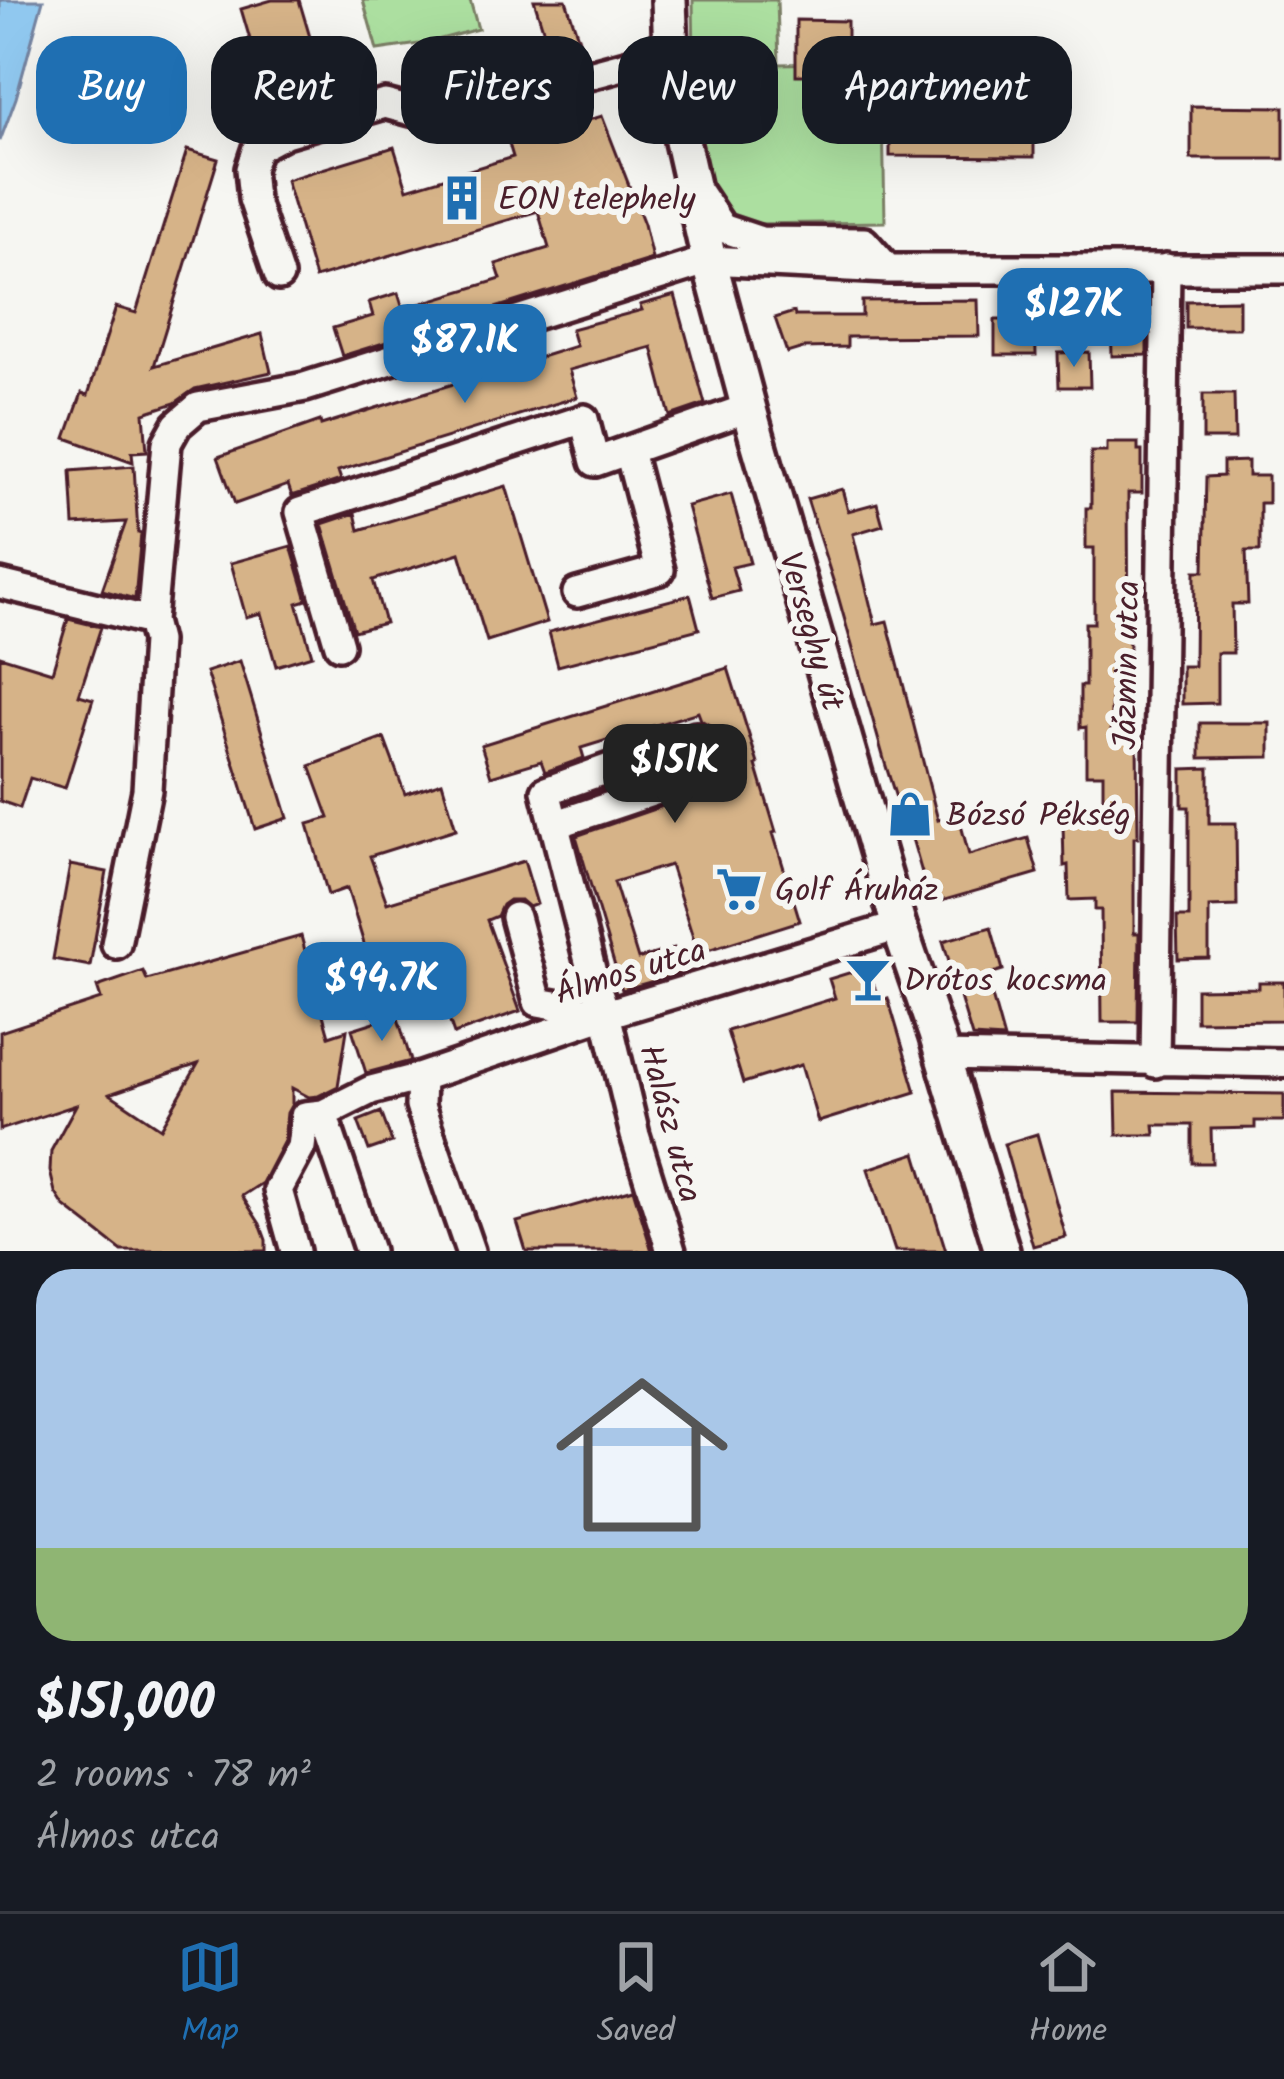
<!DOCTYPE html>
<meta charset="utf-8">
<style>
:root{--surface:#171b24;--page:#242831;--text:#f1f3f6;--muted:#9ea1a6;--line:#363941;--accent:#1f6fb2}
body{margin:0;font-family:Kalam,sans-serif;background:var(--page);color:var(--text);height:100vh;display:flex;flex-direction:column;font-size:45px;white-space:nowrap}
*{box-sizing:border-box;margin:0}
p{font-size:39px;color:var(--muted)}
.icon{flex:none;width:66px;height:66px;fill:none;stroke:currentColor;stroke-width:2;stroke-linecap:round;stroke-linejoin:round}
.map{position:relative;height:1251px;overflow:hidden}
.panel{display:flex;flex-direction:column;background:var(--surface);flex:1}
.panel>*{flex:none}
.hud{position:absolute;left:36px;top:36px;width:1212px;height:108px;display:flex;gap:24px}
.price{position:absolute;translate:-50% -102px;padding:0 27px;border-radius:24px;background:var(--accent);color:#fff;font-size:39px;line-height:78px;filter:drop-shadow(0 3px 6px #0008)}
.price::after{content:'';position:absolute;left:50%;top:72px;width:36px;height:27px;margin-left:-18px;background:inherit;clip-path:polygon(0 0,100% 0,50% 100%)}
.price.on{background:#222;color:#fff}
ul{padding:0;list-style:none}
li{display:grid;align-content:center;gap:24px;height:636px;padding:0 36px}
li span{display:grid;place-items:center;height:372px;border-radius:36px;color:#555}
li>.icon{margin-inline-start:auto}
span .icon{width:216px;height:216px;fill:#fffc;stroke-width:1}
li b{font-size:51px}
.tag{padding:0 42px;border-radius:36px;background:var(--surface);box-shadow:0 12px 48px #0002;font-size:42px;line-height:108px}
.tag.on{background:var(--accent);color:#fff}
.tab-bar{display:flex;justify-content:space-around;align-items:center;height:168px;border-top:3px solid var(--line);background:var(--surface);font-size:33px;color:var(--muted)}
.tab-bar a{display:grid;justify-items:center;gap:6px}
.tab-bar .on{color:var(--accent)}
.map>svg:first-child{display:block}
.green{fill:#acdfa0;stroke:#7b7f66;stroke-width:3}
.water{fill:#90c8ef;stroke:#7484a1;stroke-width:3}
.building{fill:#d6b388;stroke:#4a1f2b;stroke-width:3;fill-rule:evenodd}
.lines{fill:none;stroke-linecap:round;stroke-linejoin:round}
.minor-casing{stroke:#4a1f2b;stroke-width:36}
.major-casing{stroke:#4a1f2b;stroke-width:42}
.minor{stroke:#f6f6f2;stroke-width:27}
.major{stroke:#f6f6f2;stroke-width:33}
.labels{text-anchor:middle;stroke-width:12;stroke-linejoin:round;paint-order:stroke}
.poi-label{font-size:33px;fill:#4a1f2b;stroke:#f6f6f2;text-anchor:start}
.street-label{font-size:33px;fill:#4a1f2b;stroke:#f6f6f2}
</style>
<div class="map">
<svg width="1284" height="1251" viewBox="0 0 1284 1251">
<rect width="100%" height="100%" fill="#f6f6f2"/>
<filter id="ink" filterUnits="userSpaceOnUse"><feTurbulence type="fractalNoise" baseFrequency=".00833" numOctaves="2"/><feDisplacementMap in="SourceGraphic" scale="24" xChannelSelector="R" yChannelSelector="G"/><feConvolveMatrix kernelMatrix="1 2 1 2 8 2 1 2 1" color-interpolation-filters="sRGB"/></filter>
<g filter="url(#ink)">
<!-- green -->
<path class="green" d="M 363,0 L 470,0 L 478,29 L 426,43 L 377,50 Z
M 693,0 L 777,0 L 779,64 L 882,62 L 885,222 L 750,224 L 723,214 L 696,171 Z"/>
<!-- water -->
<path class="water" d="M 0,0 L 43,0 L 16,98 L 0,141 Z"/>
<!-- building -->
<path class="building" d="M 272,0 L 299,0 L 328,98 L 272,114 L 241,9 Z
M 534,0 L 566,0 L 583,52 L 553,61 Z
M 796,20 L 847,21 L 847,75 L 796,75 Z
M 1191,106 L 1284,107 L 1284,159 L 1191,159 Z
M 602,116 L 644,224 L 652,259 L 342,356 L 333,328 L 373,316 L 369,302 L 398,293 L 403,309 L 501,279 L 496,264 L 549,248 L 538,211 L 315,278 L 286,180 L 394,147 L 407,189 L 513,157 L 509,144 Z
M 890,116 L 1034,116 L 1034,157 L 890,156 Z
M 187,150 L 218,159 L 154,366 L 262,334 L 271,372 L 195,389 L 175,403 L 144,413 L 147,451 L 132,452 L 133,462 L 66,438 L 82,393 L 88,395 L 116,307 L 136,313 Z
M 675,295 L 705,404 L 670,416 L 652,347 L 569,370 L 577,397 L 338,471 L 341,480 L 292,496 L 288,485 L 235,504 L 218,457 L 320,421 L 321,425 L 576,346 L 571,329 L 642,310 L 640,305 Z
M 978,300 L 979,336 L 847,337 L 847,347 L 803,348 L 787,353 L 775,318 L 794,312 L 795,316 L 862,316 L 862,301 Z
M 1239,300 L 1239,328 L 1186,328 L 1186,301 Z
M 995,320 L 1035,320 L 1036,355 L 995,355 Z
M 1111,320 L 1147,320 L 1147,355 L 1112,356 Z
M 1089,352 L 1090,387 L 1059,387 L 1058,353 Z
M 1203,394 L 1234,394 L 1235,439 L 1203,439 Z
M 1107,443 L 1138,443 L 1138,451 L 1142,451 L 1142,493 L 1128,493 L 1129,662 L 1111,662 L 1111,741 L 1137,741 L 1138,837 L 1134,837 L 1134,933 L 1139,933 L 1138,1022 L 1102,1022 L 1101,910 L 1095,910 L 1095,899 L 1069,900 L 1068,865 L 1064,866 L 1063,822 L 1103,822 L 1103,774 L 1086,774 L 1086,727 L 1080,728 L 1080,686 L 1085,686 L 1085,623 L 1094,623 L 1094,548 L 1086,548 L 1086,508 L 1091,508 L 1091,452 L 1107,452 Z
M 1248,461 L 1248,476 L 1268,476 L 1268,503 L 1260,503 L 1260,551 L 1246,551 L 1248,604 L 1232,604 L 1233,653 L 1217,653 L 1217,703 L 1182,704 L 1182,666 L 1194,666 L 1195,571 L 1204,571 L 1206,477 L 1223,476 L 1223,462 Z
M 134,466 L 138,533 L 141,534 L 135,599 L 102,590 L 126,522 L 74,525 L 71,471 Z
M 506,486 L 547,622 L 487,641 L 460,553 L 373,580 L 385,623 L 354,631 L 322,524 L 355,513 L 359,530 Z
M 842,489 L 848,511 L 877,503 L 883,525 L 853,534 L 875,624 L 887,621 L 938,820 L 958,814 L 969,855 L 1028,838 L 1038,873 L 931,904 L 900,797 L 896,798 L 885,763 L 838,596 L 807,499 Z
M 731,494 L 750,563 L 732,567 L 739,591 L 712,598 L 687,506 Z
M 291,546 L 307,600 L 297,603 L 312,655 L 276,666 L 261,613 L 246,617 L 231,563 Z
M 690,595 L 699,629 L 558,666 L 549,632 Z
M 68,619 L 101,627 L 79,695 L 93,699 L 65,788 L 30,778 L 20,808 L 0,801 L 0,656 L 52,672 Z
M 240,661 L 288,818 L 255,829 L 206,672 Z
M 728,668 L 758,764 L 756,765 L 776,832 L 773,833 L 800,921 L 698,953 L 670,865 L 614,882 L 638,959 L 674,948 L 682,973 L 622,990 L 576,836 L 721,786 L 722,770 L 709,725 L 701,720 L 698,712 L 581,748 L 584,758 L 545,772 L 541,761 L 491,776 L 481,745 Z
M 1200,723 L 1270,723 L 1270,757 L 1200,758 Z
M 384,738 L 405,794 L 442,782 L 456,829 L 370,856 L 387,903 L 524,861 L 537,904 L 529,907 L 521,900 L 509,900 L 502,905 L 497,916 L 487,920 L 520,1011 L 454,1034 L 421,940 L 368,957 L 347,888 L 328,895 L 308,824 L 329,818 L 310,766 Z
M 1209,768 L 1209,823 L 1236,823 L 1237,906 L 1209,907 L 1209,958 L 1178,959 L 1177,917 L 1189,917 L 1189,807 L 1182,807 L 1182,769 Z
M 70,865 L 107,872 L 90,966 L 53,959 Z
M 991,927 L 1003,970 L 986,975 L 1004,1039 L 972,1037 L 943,941 Z
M 301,936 L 329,1036 L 347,1030 L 338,1086 L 318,1096 L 309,1097 L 292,1088 L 292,1104 L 287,1113 L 284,1141 L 262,1183 L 242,1196 L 260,1224 L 266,1240 L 266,1251 L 122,1251 L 64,1206 L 55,1192 L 50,1171 L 51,1151 L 76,1105 L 0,1130 L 0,1032 L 101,999 L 97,987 L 143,971 L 147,980 ZM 198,1064 L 161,1128 L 110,1094 L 133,1086 Z
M 868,967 L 879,1001 L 888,998 L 916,1092 L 818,1122 L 801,1065 L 743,1083 L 727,1031 L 835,998 L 829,979 Z
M 1259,982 L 1284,982 L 1284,1020 L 1196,1021 L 1196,989 L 1259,988 Z
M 397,1015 L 411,1061 L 366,1073 L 352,1029 Z
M 1116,1092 L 1284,1094 L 1284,1121 L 1255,1121 L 1255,1128 L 1211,1129 L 1212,1163 L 1192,1163 L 1192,1125 L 1154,1125 L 1155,1135 L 1117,1135 Z
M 381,1112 L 392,1142 L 369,1150 L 358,1121 Z
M 1037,1134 L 1066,1237 L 1033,1246 L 1004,1144 Z
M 916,1153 L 929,1196 L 946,1251 L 895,1251 L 868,1169 Z
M 633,1189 L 652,1251 L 526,1251 L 517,1222 Z"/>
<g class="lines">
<!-- minor casing -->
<g class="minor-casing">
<path id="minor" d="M 698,192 L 722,228 L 761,241 L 864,242 L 888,269
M 279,276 L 253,199 L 250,169 L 257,148 L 285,133 L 385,104 L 442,119 L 503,104 L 578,78 L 671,53
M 0,584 L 151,621
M 577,593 L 660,570 L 629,451
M 339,645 L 300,512 L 584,419 L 595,462 L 748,408
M 554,825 L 705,774 L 696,737 L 546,791 L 594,981 L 606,1014 L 635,1135 L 671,1251
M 515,917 L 538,1002 L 601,1013
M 116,944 L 147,790 L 156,641 L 151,621 L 167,443 L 177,425 L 198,407 L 305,387 L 709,260 L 888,269 L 1284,269
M 943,1056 L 1284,1063
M 1155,1063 L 1166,268
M 295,1251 L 278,1190 L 301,1147 L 305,1116 L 323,1114
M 369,1251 L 323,1114 L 371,1090 L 421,1077
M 470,1251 L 420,1106 L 421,1077 L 606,1014 L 899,926"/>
</g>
<!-- major casing -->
<g class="major-casing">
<path id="major" d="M 669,0 L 671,53 L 682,141 L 709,260 L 753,424 L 899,926 L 936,1034 L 1002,1251"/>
</g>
<!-- minor -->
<use href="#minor" class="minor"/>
<!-- major -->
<use href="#major" class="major"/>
</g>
</g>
<!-- icons -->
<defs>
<g id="building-bare" transform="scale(3.6)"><path d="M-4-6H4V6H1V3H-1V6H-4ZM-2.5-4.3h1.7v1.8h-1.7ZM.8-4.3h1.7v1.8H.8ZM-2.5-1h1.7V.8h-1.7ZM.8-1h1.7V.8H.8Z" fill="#1f6fb2" stroke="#f6f6f2" stroke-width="2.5" paint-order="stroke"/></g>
<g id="shop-bare" transform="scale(3.6)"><path d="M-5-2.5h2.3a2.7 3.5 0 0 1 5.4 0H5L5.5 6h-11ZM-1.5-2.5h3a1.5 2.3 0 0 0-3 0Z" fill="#1f6fb2" stroke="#f6f6f2" stroke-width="2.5" paint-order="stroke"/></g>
<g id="supermarket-bare" transform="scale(3.6)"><path d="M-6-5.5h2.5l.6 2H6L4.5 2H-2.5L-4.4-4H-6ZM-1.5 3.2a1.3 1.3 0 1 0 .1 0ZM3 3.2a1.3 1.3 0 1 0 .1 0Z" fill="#1f6fb2" stroke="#f6f6f2" stroke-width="2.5" paint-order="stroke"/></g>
<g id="bar-bare" transform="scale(3.6)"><path d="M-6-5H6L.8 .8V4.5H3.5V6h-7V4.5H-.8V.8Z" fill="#1f6fb2" stroke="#f6f6f2" stroke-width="2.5" paint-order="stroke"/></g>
</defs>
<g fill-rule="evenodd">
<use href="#building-bare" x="462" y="198"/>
<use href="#shop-bare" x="910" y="814"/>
<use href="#supermarket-bare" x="739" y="889"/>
<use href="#bar-bare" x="868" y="979"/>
</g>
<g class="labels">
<!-- poi labels -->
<g class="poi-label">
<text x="498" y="210">EON telephely</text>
<text x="946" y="826">Bózsó Pékség</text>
<text x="775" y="901">Golf Áruház</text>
<text x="904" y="991">Drótos kocsma</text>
</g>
<!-- street labels -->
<g class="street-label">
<text transform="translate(813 631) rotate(74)" y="12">Verseghy út</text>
<text transform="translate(1125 665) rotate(-89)" y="12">Jázmin utca</text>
<text transform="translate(630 970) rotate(-17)" y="12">Álmos utca</text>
<text transform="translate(672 1123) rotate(75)" y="12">Halász utca</text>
</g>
</g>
</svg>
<b class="price" style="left:1074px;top:370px">$127K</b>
<b class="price" style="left:465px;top:406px">$87.1K</b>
<b class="price on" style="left:675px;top:826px">$151K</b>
<b class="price" style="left:382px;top:1044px">$94.7K</b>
<div class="hud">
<a class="tag on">Buy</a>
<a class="tag">Rent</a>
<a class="tag">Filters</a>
<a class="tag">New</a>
<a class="tag">Apartment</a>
</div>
</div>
<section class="panel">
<ul>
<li><span style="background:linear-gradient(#a9c7e8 75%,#8fb573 0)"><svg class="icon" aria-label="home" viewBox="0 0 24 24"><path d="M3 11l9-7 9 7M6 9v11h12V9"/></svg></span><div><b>$151,000</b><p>2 rooms · 78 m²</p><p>Álmos utca</p></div></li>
</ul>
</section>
<nav class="tab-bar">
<a class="on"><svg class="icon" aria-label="map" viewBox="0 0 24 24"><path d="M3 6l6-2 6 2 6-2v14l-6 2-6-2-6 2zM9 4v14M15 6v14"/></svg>Map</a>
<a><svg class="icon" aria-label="saved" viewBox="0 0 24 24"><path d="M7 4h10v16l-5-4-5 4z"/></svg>Saved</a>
<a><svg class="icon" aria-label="home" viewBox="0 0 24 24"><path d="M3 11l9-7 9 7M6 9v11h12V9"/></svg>Home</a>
</nav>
